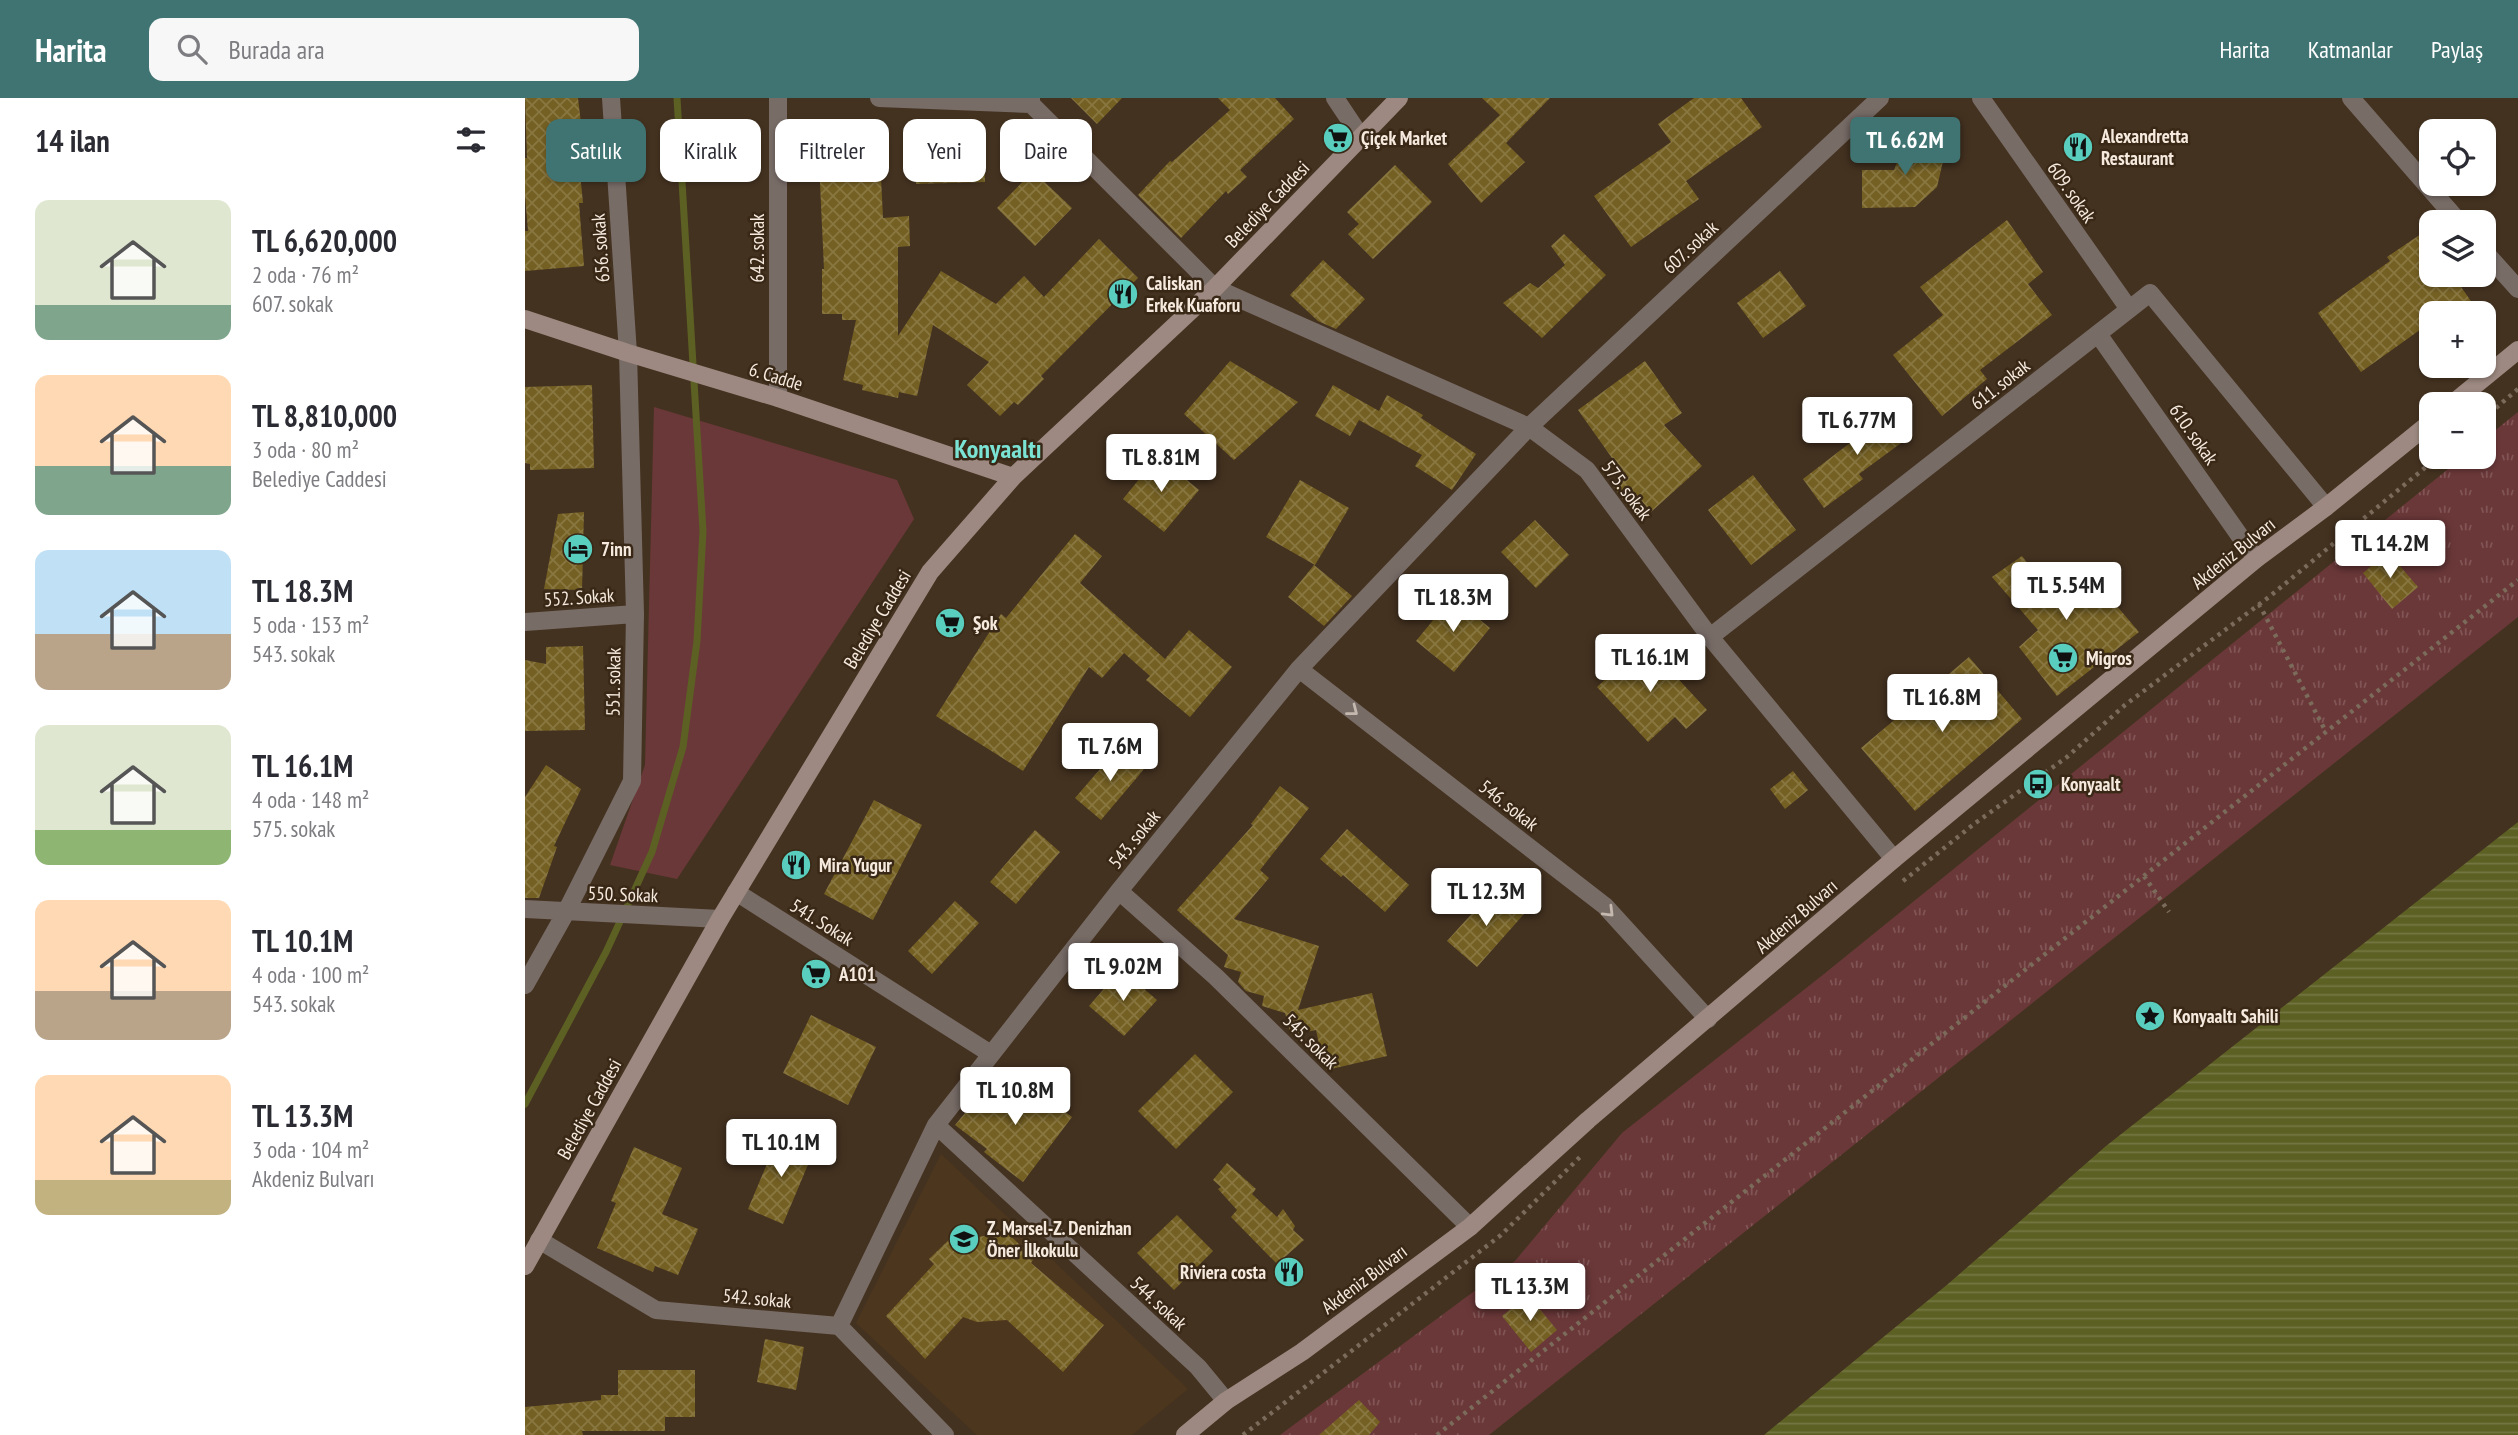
<!DOCTYPE html>
<html lang="tr">
<meta charset="utf-8">
<style>
:root{--surface:#fff;--page:#f7f7f7;--text:#2b2b33;--muted:#7c7c81;--accent:#407472}
body{margin:0;font-family:"PT Sans Narrow",sans-serif;background:var(--page);color:var(--text);height:100vh;display:flex;flex-direction:column;font-size:26px;white-space:nowrap}
*{box-sizing:border-box;margin:0}
p{font-size:23px;color:var(--muted)}
.icon{flex:none;width:38px;height:38px;fill:none;stroke:currentColor;stroke-width:2;stroke-linecap:round;stroke-linejoin:round}
.map{position:relative;flex:1;overflow:hidden}
.details{display:flex;flex-direction:column;background:var(--surface);width:525px}
.details>*{flex:none}
.top-card{position:absolute;left:21px;top:21px;width:665px;height:63px;display:flex;gap:14px}
.buttons{position:absolute;left:1894px;top:21px;display:grid;gap:14px}
.buttons a{display:grid;place-items:center;width:77px;height:77px;border-radius:14px;background:var(--surface);box-shadow:0 2px 5px #0004;font-size:35px}
.price{position:absolute;translate:-50% -60px;padding:0 16px;border-radius:7px;background:#fff;color:#222;font-size:23px;line-height:46px;filter:drop-shadow(0 2px 4px #0008)}
.price::after{content:'';position:absolute;left:50%;top:42px;width:21px;height:16px;margin-left:-10px;background:inherit;clip-path:polygon(0 0,100% 0,50% 100%)}
.price.selected{background:var(--accent);color:#fff}
ul{padding:0;list-style:none}
li{display:flex;align-items:center;gap:21px;height:175px;padding:0 35px}
li span{display:grid;place-items:center;flex:none;width:196px;height:140px;border-radius:14px;color:#555}
li>.icon{margin-inline-start:auto}
span .icon{width:84px;height:84px;fill:#fffc;stroke-width:1}
li b{font-size:30px}
h2{display:flex;justify-content:space-between;align-items:center;height:84px;padding:0 35px;font-size:30px}
.pill{padding:0 24px;border-radius:14px;background:var(--surface);box-shadow:0 2px 5px #0004;font-size:24px;line-height:63px}
.pill.selected{background:var(--accent);color:#fff}
header{display:flex;align-items:center;gap:42px;box-sizing:border-box;height:98px;padding:0 35px;background:var(--accent);color:#fff}
header strong{font-size:33px}
nav{display:flex;gap:38px;margin-inline-start:auto;font-size:24px}
.search{width:490px;height:63px;background:var(--page);display:flex;align-items:center;gap:18px;box-sizing:border-box;padding:0 24px;border-radius:14px;color:var(--muted);font-size:26px}
main{display:flex;flex:1;min-height:0}
.map>svg:first-child{display:block}
.built{fill:#4d361e}
.green{fill:#6b3839}
.park{fill:url(#park-tufts)}
.water{fill:url(#water-rules)}
.lines{fill:none;stroke-linecap:round;stroke-linejoin:round}
.stream{stroke:#5c6023;stroke-width:7}
.building{fill:url(#building-cross-hatch)}
.path{stroke:#7b6b5b;stroke-width:4.5;stroke-dasharray:3.5 5;stroke-linecap:butt}
.minor{stroke:#786c67;stroke-width:18}
.secondary{stroke:#9d8981;stroke-width:18}
.oneway{stroke:#c4b8af}
.labels{text-anchor:middle;stroke-width:5;stroke-linejoin:round;paint-order:stroke}
.poi-label{font-size:19px;font-weight:bold;fill:#f6eadf;stroke:#392816;text-anchor:start}
.street-label{font-size:19px;fill:#f6eadf;stroke:#392816}
.district-label{font-size:26px;font-weight:bold;fill:#7be3d4;stroke:#392816}
</style>
<header>
<strong>Harita</strong>
<div class="search"><svg class="icon" aria-label="search" viewBox="0 0 24 24"><circle cx="10" cy="10" r="6"/><path d="M15 15l6 6"/></svg>Burada ara</div>
<nav><a>Harita</a><a>Katmanlar</a><a>Paylaş</a></nav>
</header>
<main>
<section class="details">
<h2>14 ilan<svg class="icon" aria-label="filters" viewBox="0 0 24 24"><path d="M4 7h16M4 17h16"/><circle cx="9" cy="7" r="2"/><circle cx="15" cy="17" r="2"/></svg></h2>
<ul>
<li><span style="background:linear-gradient(#dfe7d0 75%,#7fa58c 0)"><svg class="icon" aria-label="home" viewBox="0 0 24 24"><path d="M3 11l9-7 9 7M6 9v11h12V9"/></svg></span><div><b>TL 6,620,000</b><p>2 oda · 76 m²</p><p>607. sokak</p></div></li>
<li><span style="background:linear-gradient(#ffd9b3 65%,#7fa58c 0)"><svg class="icon" aria-label="home" viewBox="0 0 24 24"><path d="M3 11l9-7 9 7M6 9v11h12V9"/></svg></span><div><b>TL 8,810,000</b><p>3 oda · 80 m²</p><p>Belediye Caddesi</p></div></li>
<li><span style="background:linear-gradient(#bfe0f5 60%,#b9a48a 0)"><svg class="icon" aria-label="home" viewBox="0 0 24 24"><path d="M3 11l9-7 9 7M6 9v11h12V9"/></svg></span><div><b>TL 18.3M</b><p>5 oda · 153 m²</p><p>543. sokak</p></div></li>
<li><span style="background:linear-gradient(#dfe7d0 75%,#8fb573 0)"><svg class="icon" aria-label="home" viewBox="0 0 24 24"><path d="M3 11l9-7 9 7M6 9v11h12V9"/></svg></span><div><b>TL 16.1M</b><p>4 oda · 148 m²</p><p>575. sokak</p></div></li>
<li><span style="background:linear-gradient(#ffd9b3 65%,#b9a48a 0)"><svg class="icon" aria-label="home" viewBox="0 0 24 24"><path d="M3 11l9-7 9 7M6 9v11h12V9"/></svg></span><div><b>TL 10.1M</b><p>4 oda · 100 m²</p><p>543. sokak</p></div></li>
<li><span style="background:linear-gradient(#ffd9b3 75%,#c2b280 0)"><svg class="icon" aria-label="home" viewBox="0 0 24 24"><path d="M3 11l9-7 9 7M6 9v11h12V9"/></svg></span><div><b>TL 13.3M</b><p>3 oda · 104 m²</p><p>Akdeniz Bulvarı</p></div></li>
</ul>
</section>
<div class="map">
<svg width="1993" height="1337" viewBox="0 0 1993 1337">
<defs>
<pattern id="park-tufts" width="24" height="20" patternUnits="userSpaceOnUse" patternTransform="scale(1.75)"><rect width="24" height="20" fill="#6b3839"/><path d="M3 7l-1-3M5 7V3M7 7l1-3M15 17l-1-3M17 17v-4M19 17l1-3" fill="none" stroke="#815555"/></pattern>
<pattern id="water-rules" width="6" height="5" patternUnits="userSpaceOnUse" patternTransform="scale(1.75)"><rect width="6" height="5" fill="#5c6023"/><path d="M0 2.5h6" fill="none" stroke="#747742"/></pattern>
<pattern id="building-cross-hatch" width="8" height="8" patternUnits="userSpaceOnUse" patternTransform="scale(1.75)"><rect width="8" height="8" fill="#756023"/><path d="M0 0l8 8M0 8l8-8" fill="none" stroke="#897742"/></pattern>
</defs>
<rect width="100%" height="100%" fill="#443220"/>
<!-- built -->
<path class="built" d="M 416,1056 L 663,1291 L 607,1337 L 452,1337 L 331,1225 Z"/>
<!-- green -->
<path class="green" d="M 129,309 L 372,382 L 389,421 L 152,781 L 85,767 L 120,667 Z"/>
<!-- park -->
<path class="park" d="M 1993,314 L 1993,519 L 964,1337 L 755,1337 L 990,1163 L 1097,1035 L 1299,876 L 1938,359 L 1958,359 L 1958,342 Z"/>
<!-- water -->
<path class="water" d="M 1993,724 L 1993,1337 L 1239,1337 L 1423,1186 L 1581,1048 Z"/>
<g class="lines">
<!-- stream -->
<path class="stream" d="M 0,1006 L 81,854 L 127,754 L 158,649 L 172,543 L 178,433 L 152,0"/>
</g>
<!-- building -->
<path class="building" d="M 0,0 L 53,0 L 57,34 L 51,34 L 58,105 L 54,105 L 59,168 L 0,173 L 0,133 L 3,133 L 0,97 L 0,60 L 2,60 Z
M 546,0 L 597,0 L 572,26 Z
M 693,0 L 750,0 L 769,21 L 715,72 L 722,79 L 703,96 L 701,93 L 656,140 L 613,97 L 645,63 L 647,64 L 705,12 Z
M 957,0 L 1025,0 L 981,45 L 1000,64 L 956,105 L 923,66 L 975,17 Z
M 1169,0 L 1216,0 L 1237,29 L 1161,83 L 1174,101 L 1106,149 L 1069,98 L 1146,44 L 1133,26 Z
M 1385,32 L 1420,55 L 1412,89 L 1390,109 L 1337,110 L 1337,72 L 1369,72 Z
M 459,38 L 460,84 L 391,86 L 389,40 Z
M 354,39 L 358,120 L 384,118 L 385,148 L 373,149 L 373,238 L 416,173 L 471,206 L 499,178 L 519,199 L 574,141 L 613,180 L 516,278 L 519,281 L 493,307 L 489,304 L 475,318 L 442,287 L 464,264 L 408,227 L 392,298 L 374,294 L 373,300 L 337,292 L 338,287 L 318,282 L 331,222 L 317,222 L 317,216 L 297,216 L 297,171 L 299,171 L 293,42 Z
M 870,67 L 907,104 L 848,161 L 823,136 L 834,126 L 822,114 Z
M 508,73 L 547,110 L 510,148 L 472,110 Z
M 1482,122 L 1518,174 L 1503,186 L 1527,217 L 1455,272 L 1462,281 L 1417,318 L 1368,257 L 1418,217 L 1395,189 Z
M 1899,134 L 1906,144 L 1906,177 L 1928,177 L 1954,215 L 1906,215 L 1906,224 L 1836,274 L 1793,215 L 1865,163 L 1862,159 Z
M 1039,136 L 1081,177 L 1017,240 L 978,205 L 1005,185 L 1013,190 L 1040,167 L 1026,148 Z
M 798,162 L 840,201 L 811,231 L 793,223 L 765,197 Z
M 1255,173 L 1281,208 L 1238,240 L 1212,205 Z
M 705,263 L 773,304 L 709,362 L 659,316 Z
M 1120,263 L 1157,315 L 1139,327 L 1177,368 L 1126,414 L 1115,401 L 1105,411 L 1088,388 L 1099,377 L 1053,312 Z
M 67,287 L 69,370 L 5,372 L 5,366 L 0,365 L 0,289 Z
M 808,287 L 854,313 L 862,297 L 898,317 L 896,320 L 951,356 L 927,392 L 890,368 L 897,357 L 834,322 L 825,338 L 790,318 Z
M 1365,308 L 1387,337 L 1334,376 L 1338,381 L 1299,410 L 1278,381 L 1330,341 L 1327,337 Z
M 633,358 L 674,392 L 639,434 L 598,401 Z
M 1228,377 L 1271,432 L 1226,467 L 1183,412 Z
M 775,382 L 824,410 L 790,467 L 741,439 Z
M 59,414 L 57,492 L 19,491 L 33,416 Z
M 1010,422 L 1044,457 L 1011,490 L 976,454 Z
M 550,436 L 577,458 L 555,485 L 640,561 L 664,532 L 707,569 L 665,619 L 621,582 L 625,578 L 599,555 L 577,580 L 564,569 L 498,673 L 411,618 L 476,516 L 481,520 Z
M 1863,454 L 1893,489 L 1867,511 L 1838,475 Z
M 1497,458 L 1519,487 L 1556,466 L 1614,534 L 1532,598 L 1494,549 L 1513,532 L 1467,479 Z
M 789,467 L 827,498 L 799,528 L 763,499 Z
M 927,499 L 965,530 L 929,574 L 891,543 Z
M 1120,545 L 1182,612 L 1161,631 L 1150,619 L 1123,644 L 1072,589 Z
M 58,548 L 60,632 L 0,633 L 0,562 L 21,566 L 21,549 Z
M 1444,559 L 1497,621 L 1390,713 L 1336,650 Z
M 595,648 L 620,670 L 576,722 L 550,700 Z
M 21,667 L 56,691 L 29,748 L 32,749 L 14,800 L 0,800 L 0,699 Z
M 1268,673 L 1283,692 L 1260,711 L 1245,691 Z
M 755,688 L 784,710 L 735,772 L 744,780 L 709,821 L 794,848 L 773,912 L 847,895 L 862,958 L 802,972 L 799,969 L 791,932 L 766,937 L 760,915 L 737,908 L 739,898 L 721,893 L 713,884 L 716,874 L 699,869 L 703,857 L 652,812 L 728,727 L 726,726 Z
M 349,702 L 397,727 L 348,822 L 299,796 Z
M 822,731 L 884,787 L 860,814 L 818,777 L 816,779 L 795,761 Z
M 510,732 L 535,754 L 491,806 L 465,784 Z
M 970,790 L 999,816 L 952,869 L 922,843 Z
M 430,803 L 454,825 L 407,876 L 383,853 Z
M 596,871 L 632,902 L 599,938 L 564,908 Z
M 286,917 L 351,949 L 323,1007 L 258,975 Z
M 670,956 L 708,994 L 651,1051 L 613,1013 Z
M 496,981 L 547,1019 L 498,1084 L 459,1054 L 462,1051 L 430,1027 L 445,1009 L 442,1006 L 454,991 L 476,1008 Z
M 255,1035 L 290,1050 L 258,1126 L 223,1111 Z
M 109,1049 L 157,1070 L 137,1116 L 173,1131 L 153,1177 L 130,1168 L 128,1174 L 72,1150 L 91,1105 L 86,1103 Z
M 702,1065 L 731,1091 L 727,1096 L 752,1119 L 758,1111 L 770,1128 L 768,1132 L 779,1142 L 752,1166 L 706,1119 L 712,1112 L 693,1091 L 696,1089 L 688,1082 Z
M 652,1117 L 688,1153 L 649,1192 L 612,1155 Z
M 477,1130 L 509,1160 L 506,1165 L 579,1227 L 538,1274 L 482,1222 L 452,1224 L 438,1219 L 400,1261 L 361,1218 L 409,1166 L 404,1161 L 433,1133 L 440,1141 L 459,1138 L 467,1141 Z
M 1003,1197 L 1032,1232 L 1006,1254 L 977,1218 Z
M 240,1241 L 279,1249 L 271,1292 L 232,1284 Z
M 93,1272 L 170,1272 L 170,1319 L 140,1319 L 140,1333 L 57,1333 L 58,1337 L 0,1337 L 0,1309 L 76,1302 L 76,1297 L 93,1297 Z
M 834,1302 L 855,1324 L 844,1337 L 794,1337 Z"/>
<g class="lines">
<!-- path -->
<path class="path" d="M 1958,321 L 1993,291
M 1734,506 L 1801,634
M 1619,778 L 1644,814
M 1378,783 L 1449,726 L 1542,659 L 1600,607 L 1744,499 L 1913,359
M 718,1337 L 976,1137 L 1057,1057
M 912,1337 L 1993,482"/>
<!-- minor -->
<path class="minor" d="M 253,0 L 253,300
M 354,0 L 506,6
M 506,0 L 506,6 L 690,190 L 1004,329 L 1062,372 L 1185,539 L 1369,761
M 810,0 L 836,39
M 1456,0 L 1604,211
M 1826,0 L 1934,124
M 1958,152 L 1993,191
M 1573,236 L 1731,461
M 0,524 L 110,516
M 1185,539 L 1625,195 L 1801,409
M 774,571 L 1080,808 L 1183,921
M 594,793 L 691,879 L 945,1129
M 211,794 L 466,956
M 0,811 L 195,821
M 0,887 L 41,814 L 107,683 L 110,516 L 103,255 L 86,0
M 411,1027 L 673,1269 L 701,1303
M 14,1142 L 131,1212 L 314,1228 L 420,1337
M 314,1228 L 411,1027 L 594,793 L 774,571 L 1004,329 L 1355,0"/>
<!-- secondary -->
<path class="secondary" d="M 0,221 L 103,255 L 253,300 L 488,379
M 1927,306 L 1993,252
M 0,1168 L 195,821 L 405,474 L 488,379 L 690,190 L 874,0
M 660,1337 L 701,1303 L 777,1254 L 945,1129 L 1063,1022 L 1369,761 L 1731,461 L 1801,409 L 1906,324"/>
</g>
<!-- one-way arrows -->
<defs><path id="oneway-chevron" d="M-2-3.5L2.5 0L-2 3.5" fill="none" stroke-width="1.6" stroke-linecap="round" stroke-linejoin="round" transform="scale(1.75)"/></defs>
<g class="oneway">
<use href="#oneway-chevron" transform="translate(828 613) rotate(38)"/>
<use href="#oneway-chevron" transform="translate(1084 814) rotate(45)"/>
</g>
<!-- icons -->
<defs>
<g id="supermarket-disc" transform="scale(1.575)"><circle r="9.5" fill="#59cebe" stroke="#392816"/><path d="M-6-5.5h2.5l.6 2H6L4.5 2H-2.5L-4.4-4H-6ZM-1.5 3.2a1.3 1.3 0 1 0 .1 0ZM3 3.2a1.3 1.3 0 1 0 .1 0Z" fill="#111"/></g>
<g id="restaurant-disc" transform="scale(1.575)"><circle r="9.5" fill="#59cebe" stroke="#392816"/><path d="M-5-6h1v4h1v-4h1v4h1v-4h1v5L-1.5 .5V6h-2V.5L-5-1ZM5-6V6H3V1.5H1.5Q1.5-4 5-6Z" fill="#111"/></g>
<g id="hotel-disc" transform="scale(1.575)"><circle r="9.5" fill="#59cebe" stroke="#392816"/><path d="M-6-4.5h1.5V1H6V5H4.5V3h-9V5H-6ZM-4 0a1.8 1.8 0 1 1 3.6 0ZM.5 0V-2.5h3Q6-2.5 6 0Z" fill="#111"/></g>
<g id="bus-disc" transform="scale(1.575)"><circle r="9.5" fill="#59cebe" stroke="#392816"/><path d="M-5-6H5V4H4V6H2V4H-2V6H-4V4H-5ZM-3.5-4V0h7V-4ZM-3.5 1.2v1.5H-2V1.2ZM2 1.2v1.5H3.5V1.2Z" fill="#111"/></g>
<g id="sight-disc" transform="scale(1.575)"><circle r="9.5" fill="#59cebe" stroke="#392816"/><path d="M0-6L1.8-2.2L6-1.7L2.9 1.2L3.7 5.4L0 3.3L-3.7 5.4L-2.9 1.2L-6-1.7L-1.8-2.2Z" fill="#111"/></g>
<g id="school-disc" transform="scale(1.575)"><circle r="9.5" fill="#59cebe" stroke="#392816"/><path d="M0-5L7-2L0 1L-7-2ZM-4 1L0 2.5L4 1V4Q0 6-4 4Z" fill="#111"/></g>
</defs>
<g fill-rule="evenodd">
<use href="#supermarket-disc" x="813" y="40"/>
<use href="#restaurant-disc" x="1553" y="49"/>
<use href="#restaurant-disc" x="598" y="196"/>
<use href="#hotel-disc" x="53" y="451"/>
<use href="#supermarket-disc" x="425" y="525"/>
<use href="#supermarket-disc" x="1538" y="560"/>
<use href="#bus-disc" x="1513" y="686"/>
<use href="#restaurant-disc" x="271" y="767"/>
<use href="#supermarket-disc" x="291" y="876"/>
<use href="#sight-disc" x="1625" y="918"/>
<use href="#school-disc" x="439" y="1141"/>
<use href="#restaurant-disc" x="764" y="1174"/>
</g>
<g class="labels">
<!-- poi labels -->
<g class="poi-label">
<text x="1576" y="45">Alexandretta<tspan x="1576" dy="22">Restaurant</tspan></text>
<text x="836" y="47">Çiçek Market</text>
<text x="621" y="192">Caliskan<tspan x="621" dy="22">Erkek Kuaforu</tspan></text>
<text x="76" y="458">7inn</text>
<text x="448" y="532">Şok</text>
<text x="1561" y="567">Migros</text>
<text x="1536" y="693">Konyaalt</text>
<text x="294" y="774">Mira Yugur</text>
<text x="314" y="883">A101</text>
<text x="1648" y="925">Konyaaltı Sahili</text>
<text x="462" y="1137">Z. Marsel-Z. Denizhan<tspan x="462" dy="22">Öner İlkokulu</tspan></text>
<text x="741" y="1181" text-anchor="end">Riviera costa</text>
</g>
<!-- street labels -->
<g class="street-label">
<text transform="translate(1547 94) rotate(55)" y="7">609. sokak</text>
<text transform="translate(742 106) rotate(-46)" y="7">Belediye Caddesi</text>
<text transform="translate(1165 149) rotate(-43)" y="7">607. sokak</text>
<text transform="translate(75 150) rotate(-94)" y="7">656. sokak</text>
<text transform="translate(232 150) rotate(-90)" y="7">642. sokak</text>
<text transform="translate(251 278) rotate(17)" y="7">6. Cadde</text>
<text transform="translate(1475 286) rotate(-38)" y="7">611. sokak</text>
<text transform="translate(1669 336) rotate(55)" y="7">610. sokak</text>
<text transform="translate(1102 392) rotate(53)" y="7">575. sokak</text>
<text transform="translate(1708 455) rotate(-39)" y="7">Akdeniz Bulvarı</text>
<text transform="translate(54 499) rotate(-4)" y="7">552. Sokak</text>
<text transform="translate(352 521) rotate(-59)" y="7">Belediye Caddesi</text>
<text transform="translate(88 584) rotate(-89)" y="7">551. sokak</text>
<text transform="translate(984 707) rotate(38)" y="7">546. sokak</text>
<text transform="translate(609 741) rotate(-51)" y="7">543. sokak</text>
<text transform="translate(98 796) rotate(2)" y="7">550. Sokak</text>
<text transform="translate(1271 818) rotate(-41)" y="7">Akdeniz Bulvarı</text>
<text transform="translate(297 824) rotate(32)" y="7">541. Sokak</text>
<text transform="translate(786 943) rotate(45)" y="7">545. sokak</text>
<text transform="translate(64 1011) rotate(-61)" y="7">Belediye Caddesi</text>
<text transform="translate(839 1181) rotate(-37)" y="7">Akdeniz Bulvarı</text>
<text transform="translate(232 1200) rotate(5)" y="7">542. sokak</text>
<text transform="translate(634 1205) rotate(43)" y="7">544. sokak</text>
</g>
<!-- district labels -->
<g class="district-label">
<text x="473" y="360">Konyaaltı</text>
</g>
</g>
</svg>
<div class="buttons">
<a><svg class="icon" aria-label="locate" viewBox="0 0 24 24"><circle cx="12" cy="12" r="6"/><path d="M12 2v4M12 18v4M2 12h4M18 12h4"/></svg></a>
<a><svg class="icon" aria-label="layers" viewBox="0 0 24 24"><path d="M12 4l9 5-9 5-9-5zM3 14l9 5 9-5"/></svg></a>
<a>+</a>
<a>−</a>
</div>
<b class="price selected" style="left:1380px;top:79px">TL 6.62M</b>
<b class="price" style="left:1332px;top:359px">TL 6.77M</b>
<b class="price" style="left:636px;top:396px">TL 8.81M</b>
<b class="price" style="left:1865px;top:482px">TL 14.2M</b>
<b class="price" style="left:1541px;top:524px">TL 5.54M</b>
<b class="price" style="left:928px;top:536px">TL 18.3M</b>
<b class="price" style="left:1125px;top:596px">TL 16.1M</b>
<b class="price" style="left:1417px;top:636px">TL 16.8M</b>
<b class="price" style="left:585px;top:685px">TL 7.6M</b>
<b class="price" style="left:961px;top:830px">TL 12.3M</b>
<b class="price" style="left:598px;top:905px">TL 9.02M</b>
<b class="price" style="left:490px;top:1029px">TL 10.8M</b>
<b class="price" style="left:256px;top:1081px">TL 10.1M</b>
<b class="price" style="left:1005px;top:1225px">TL 13.3M</b>
<div class="top-card">
<a class="pill selected">Satılık</a>
<a class="pill">Kiralık</a>
<a class="pill">Filtreler</a>
<a class="pill">Yeni</a>
<a class="pill">Daire</a>
</div>
</div>
</main>
